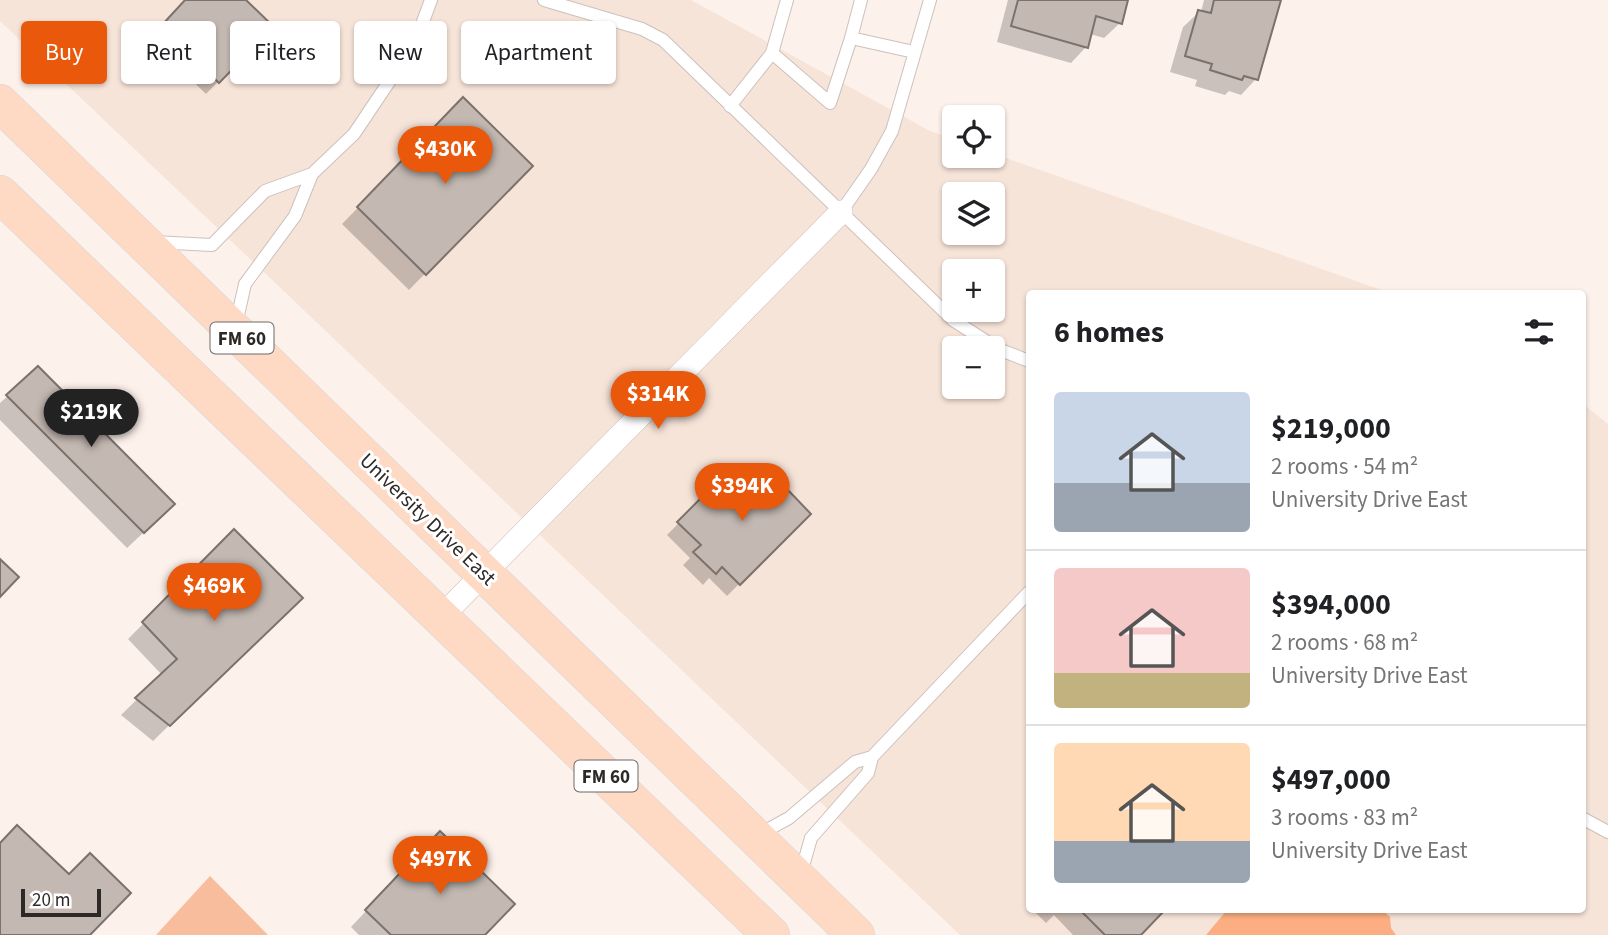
<!DOCTYPE html>
<meta charset="utf-8">
<style>
:root{--surface:#fff;--page:#f6f6f6;--text:#202124;--muted:#757577;--line:#e0e0e0;--accent:#ea580c}
body{margin:0;font-family:"Source Sans 3",sans-serif;background:var(--page);color:var(--text);height:100vh;display:flex;flex-direction:column;font-size:26px;white-space:nowrap}
*{box-sizing:border-box;margin:0}
p{font-size:23px;color:var(--muted)}
.icon{flex:none;width:38px;height:38px;fill:none;stroke:currentColor;stroke-width:2;stroke-linecap:round;stroke-linejoin:round}
.map{position:relative;flex:1;overflow:hidden}
.side{position:absolute;left:1026px;top:290px;width:560px;height:623px;display:flex;flex-direction:column;background:var(--surface);border-radius:7px;box-shadow:0 2px 5px #0004}
.side>*{flex:none}
.top-card{position:absolute;left:21px;top:21px;width:665px;height:63px;display:flex;gap:14px}
.tools{position:absolute;left:942px;top:105px;display:grid;gap:14px}
.tools a{display:grid;place-items:center;width:63px;height:63px;border-radius:7px;background:var(--surface);box-shadow:0 2px 5px #0004;font-size:35px}
.scale{position:absolute;left:21px;bottom:18px;width:80px;box-sizing:border-box;padding-left:7px;border:4px solid #2d2927;border-top:0;font-size:19px;line-height:24px;white-space:nowrap;color:#2d2927;-webkit-text-stroke:5px #fff;paint-order:stroke}
.price{position:absolute;translate:-50% -60px;padding:0 16px;border-radius:24px;background:var(--accent);color:#fff;font-size:23px;line-height:46px;filter:drop-shadow(0 2px 4px #0008)}
.price::after{content:'';position:absolute;left:50%;top:42px;width:21px;height:16px;margin-left:-10px;background:inherit;clip-path:polygon(0 0,100% 0,50% 100%)}
.price.current{background:#222;color:#fff}
ul{padding:0;list-style:none}
li{display:flex;align-items:center;gap:21px;height:175px;padding:0 28px}
li+li{border-top:2px solid var(--line)}
li span{display:grid;place-items:center;flex:none;width:196px;height:140px;border-radius:7px;color:#555}
li>.icon{margin-inline-start:auto}
span .icon{width:84px;height:84px;fill:#fffc;stroke-width:1}
li b{font-size:30px}
h2{display:flex;justify-content:space-between;align-items:center;height:84px;padding:0 28px;font-size:30px}
.pill{padding:0 24px;border-radius:7px;background:var(--surface);box-shadow:0 2px 5px #0004;font-size:24px;line-height:63px}
.pill.current{background:var(--accent);color:#fff}
.map>svg:first-child{display:block}
.built{fill:#f7e4d9;fill-rule:evenodd}
.green{fill:#f8bd9c}
.water{fill:#fcae82}
.shadow{fill:#0003}
.building{fill:#c3b8b2;stroke:#7c726c;stroke-width:2}
.lines{fill:none;stroke-linecap:round;stroke-linejoin:round}
.lane-casing{stroke:#ccc1bb;stroke-width:14}
.street-casing{stroke:#ccc1bb;stroke-width:24}
.primary-casing{stroke:#d5d4d4;stroke-width:38}
.lane{stroke:#fff;stroke-width:12}
.street{stroke:#fff;stroke-width:23}
.primary{stroke:#fedac5;stroke-width:37}
.labels{text-anchor:middle;stroke-width:6;stroke-linejoin:round;paint-order:stroke}
.shield{fill:#fff;stroke:#6c6968;stroke-width:2}
.shield-label{font-size:19px;font-weight:bold;fill:#2d2927}
.street-label{font-size:21px;fill:#2d2927;stroke:#fff}
</style>
<div class="map">
<svg width="1608" height="935" viewBox="0 0 1608 935">
<rect width="100%" height="100%" fill="#fdf1eb"/>
<!-- built -->
<path class="built" d="M 0,0 L 691,0 L 930,131 L 954,139 L 954,156 L 992,156 L 992,153 L 1393,294 L 1029,294 L 1029,910 L 1582,910 L 1582,403 L 1608,424 L 1608,935 L 960,935 L 0,21 ZM 954,194 L 992,194 L 992,233 L 954,233 ZM 954,271 L 992,271 L 992,310 L 954,310 ZM 954,348 L 992,348 L 992,387 L 954,387 Z"/>
<!-- green -->
<path class="green" d="M 210,876 L 268,935 L 156,935 Z"/>
<!-- water -->
<path class="water" d="M 1227,910 L 1382,910 L 1390,917 L 1391,928 L 1396,935 L 1206,935 Z"/>
<!-- shadow -->
<path class="shadow" d="M 187,0 L 243,0 L 272,27 L 206,94 L 150,40 Z
M 1008,0 L 1126,0 L 1120,23 L 1104,38 L 1090,34 L 1086,47 L 1071,63 L 997,42 Z
M 1204,0 L 1279,0 L 1256,79 L 1241,95 L 1229,91 L 1225,95 L 1195,86 L 1197,80 L 1170,72 L 1183,27 L 1199,12 L 1201,12 Z
M 463,100 L 531,166 L 409,290 L 342,224 Z
M 38,369 L 157,520 L 127,548 L 0,420 L 0,403 Z
M 731,470 L 740,479 L 809,514 L 727,596 L 709,578 L 703,585 L 683,565 L 690,558 L 667,535 Z
M 234,532 L 300,598 L 153,741 L 121,715 L 162,675 L 128,639 Z
M 424,849 L 483,935 L 359,935 L 351,927 Z
M 1033,910 L 1163,910 L 1138,935 L 1073,935 L 1054,915 L 1046,923 Z"/>
<!-- building -->
<path class="building" d="M 185,0 L 246,0 L 274,27 L 219,83 L 161,26 Z
M 1018,0 L 1128,0 L 1122,24 L 1096,16 L 1088,48 L 1011,26 Z
M 1214,0 L 1281,0 L 1258,80 L 1244,76 L 1242,80 L 1210,70 L 1212,64 L 1185,56 L 1198,10 L 1211,13 Z
M 463,97 L 533,166 L 426,275 L 357,207 Z
M 38,366 L 175,504 L 144,533 L 6,395 Z
M 752,465 L 782,494 L 787,489 L 811,514 L 740,585 L 722,567 L 716,574 L 693,552 L 701,545 L 677,522 L 731,468 L 740,477 Z
M 234,529 L 303,598 L 170,726 L 135,698 L 177,659 L 142,622 Z
M 0,559 L 19,577 L 0,597 Z
M 17,825 L 69,874 L 90,853 L 131,893 L 90,935 L 0,935 L 0,843 Z
M 440,831 L 515,904 L 485,935 L 391,935 L 365,910 Z
M 1080,910 L 1165,910 L 1141,935 L 1105,935 Z"/>
<g class="lines">
<!-- lane casing -->
<g class="lane-casing">
<path id="lane" d="M 544,0 L 642,29 L 663,40 L 953,320 L 998,349 L 1029,361
M 787,0 L 772,53 L 830,103 L 851,38 L 914,52
M 851,38 L 861,0
M 730,106 L 772,53
M 841,212 L 871,169 L 892,131 L 930,0
M 153,242 L 212,245 L 265,191 L 312,174 L 354,134 L 415,43 L 431,0
M 236,324 L 245,284 L 295,216 L 312,174
M 1582,818 L 1608,832
M 758,835 L 789,818 L 855,762 L 872,757
M 801,873 L 811,838 L 868,773 L 872,757 L 1029,592"/>
</g>
<!-- street casing -->
<g class="street-casing">
<path id="street" d="M 442,616 L 841,212"/>
</g>
<!-- primary casing -->
<g class="primary-casing">
<path id="primary" d="M 0,103 L 856,935
M 0,194 L 771,935"/>
</g>
<!-- lane -->
<use href="#lane" class="lane"/>
<!-- street -->
<use href="#street" class="street"/>
<!-- primary -->
<use href="#primary" class="primary"/>
</g>
<g class="labels">
<!-- shield labels -->
<g class="shield">
<rect x="210.5" y="322.5" width="63" height="31" rx="5"/>
<rect x="574.5" y="760.5" width="63" height="31" rx="5"/>
</g>
<g class="shield-label">
<text x="242" y="345">FM 60</text>
<text x="606" y="783">FM 60</text>
</g>
<!-- street labels -->
<g class="street-label">
<text transform="translate(428 519) rotate(44)" y="7">University Drive East</text>
</g>
</g>
</svg>
<div class="tools">
<a><svg class="icon" aria-label="locate" viewBox="0 0 24 24"><circle cx="12" cy="12" r="6"/><path d="M12 2v4M12 18v4M2 12h4M18 12h4"/></svg></a>
<a><svg class="icon" aria-label="layers" viewBox="0 0 24 24"><path d="M12 4l9 5-9 5-9-5zM3 14l9 5 9-5"/></svg></a>
<a>+</a>
<a>−</a>
</div>
<div class="scale">20 m</div>
<b class="price" style="left:445px;top:186px">$430K</b>
<b class="price" style="left:658px;top:431px">$314K</b>
<b class="price current" style="left:91px;top:449px">$219K</b>
<b class="price" style="left:742px;top:523px">$394K</b>
<b class="price" style="left:214px;top:623px">$469K</b>
<b class="price" style="left:440px;top:896px">$497K</b>
<div class="top-card">
<a class="pill current">Buy</a>
<a class="pill">Rent</a>
<a class="pill">Filters</a>
<a class="pill">New</a>
<a class="pill">Apartment</a>
</div>
<section class="side">
<h2>6 homes<svg class="icon" aria-label="filters" viewBox="0 0 24 24"><path d="M4 7h16M4 17h16"/><circle cx="9" cy="7" r="2"/><circle cx="15" cy="17" r="2"/></svg></h2>
<ul>
<li><span style="background:linear-gradient(#c9d6e8 65%,#9aa5b1 0)"><svg class="icon" aria-label="home" viewBox="0 0 24 24"><path d="M3 11l9-7 9 7M6 9v11h12V9"/></svg></span><div><b>$219,000</b><p>2 rooms · 54 m²</p><p>University Drive East</p></div></li>
<li><span style="background:linear-gradient(#f6c9c9 75%,#c2b280 0)"><svg class="icon" aria-label="home" viewBox="0 0 24 24"><path d="M3 11l9-7 9 7M6 9v11h12V9"/></svg></span><div><b>$394,000</b><p>2 rooms · 68 m²</p><p>University Drive East</p></div></li>
<li><span style="background:linear-gradient(#ffd9b3 70%,#9aa5b1 0)"><svg class="icon" aria-label="home" viewBox="0 0 24 24"><path d="M3 11l9-7 9 7M6 9v11h12V9"/></svg></span><div><b>$497,000</b><p>3 rooms · 83 m²</p><p>University Drive East</p></div></li>
</ul>
</section>
</div>
